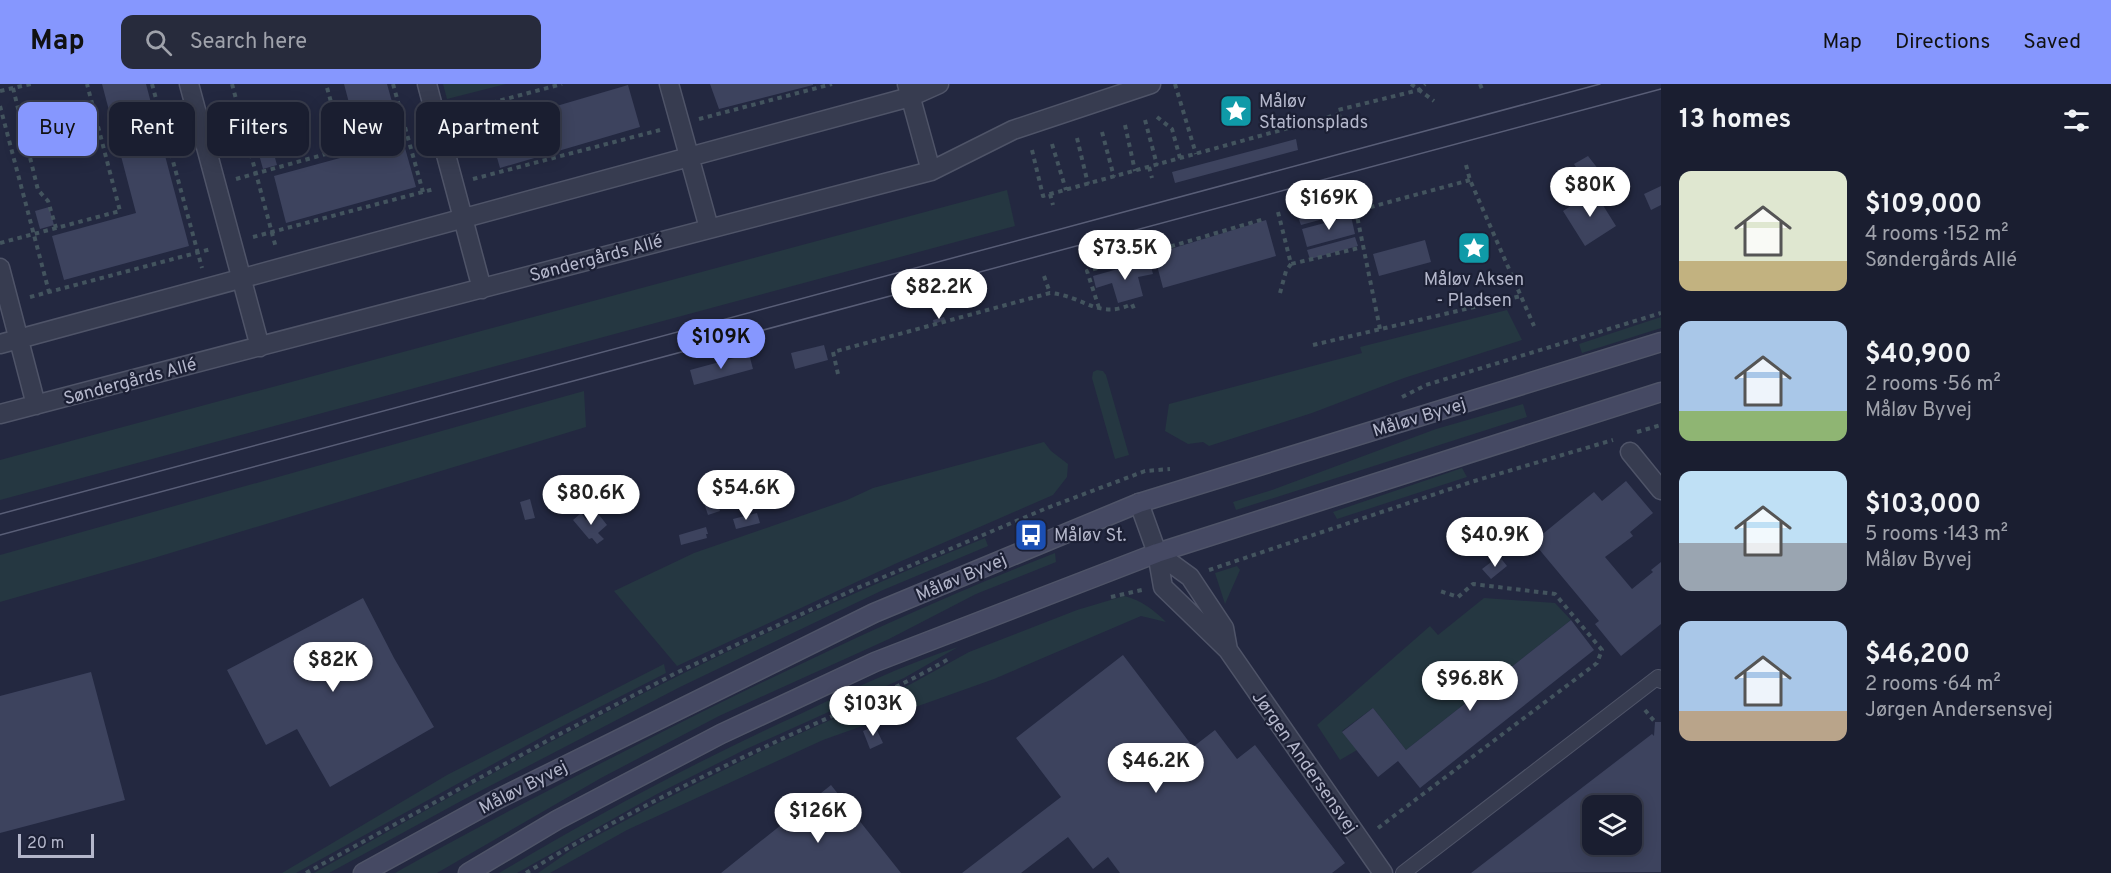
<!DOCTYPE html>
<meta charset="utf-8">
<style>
:root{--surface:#1a1e30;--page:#272b3c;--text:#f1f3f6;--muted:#9fa2ab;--line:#383c4c;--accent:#8697fe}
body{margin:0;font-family:Overpass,sans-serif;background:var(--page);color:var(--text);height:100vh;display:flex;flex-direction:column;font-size:22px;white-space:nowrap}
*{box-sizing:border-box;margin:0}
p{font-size:20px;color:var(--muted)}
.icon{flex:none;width:33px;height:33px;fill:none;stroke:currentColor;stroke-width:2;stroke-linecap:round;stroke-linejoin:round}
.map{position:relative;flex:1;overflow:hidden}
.sheet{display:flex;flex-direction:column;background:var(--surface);width:450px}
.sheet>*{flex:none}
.top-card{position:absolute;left:18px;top:18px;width:570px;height:54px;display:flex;gap:12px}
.controls{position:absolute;left:1582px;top:711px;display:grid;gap:12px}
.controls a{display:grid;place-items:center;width:60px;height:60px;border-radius:12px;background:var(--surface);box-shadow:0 3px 15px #0003,0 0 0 2px var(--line);font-size:30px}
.scale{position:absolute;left:18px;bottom:15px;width:76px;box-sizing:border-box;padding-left:6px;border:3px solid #b4b7cb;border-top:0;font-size:16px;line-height:21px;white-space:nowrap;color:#b4b7cb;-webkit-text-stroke:4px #1c2035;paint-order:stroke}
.price{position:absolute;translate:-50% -51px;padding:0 14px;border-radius:21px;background:#fff;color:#222;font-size:20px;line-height:39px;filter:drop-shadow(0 2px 3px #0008)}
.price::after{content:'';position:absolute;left:50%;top:36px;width:18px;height:14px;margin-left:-9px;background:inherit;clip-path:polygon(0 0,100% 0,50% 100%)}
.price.current{background:var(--accent);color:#111}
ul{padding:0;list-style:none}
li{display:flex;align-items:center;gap:18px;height:150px;padding:0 18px}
li span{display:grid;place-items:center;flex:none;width:168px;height:120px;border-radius:12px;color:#555}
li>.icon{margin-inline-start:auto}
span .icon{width:72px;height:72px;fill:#fffc;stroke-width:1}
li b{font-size:26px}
h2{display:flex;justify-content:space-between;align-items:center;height:72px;padding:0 18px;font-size:26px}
.pill{padding:0 21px;border-radius:12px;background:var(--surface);box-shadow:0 3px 15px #0003,0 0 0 2px var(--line);font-size:21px;line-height:54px}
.pill.current{background:var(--accent);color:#111}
header{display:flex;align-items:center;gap:36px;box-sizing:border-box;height:84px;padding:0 30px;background:var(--accent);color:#111}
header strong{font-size:28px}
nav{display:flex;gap:33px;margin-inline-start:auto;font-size:21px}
.search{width:420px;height:54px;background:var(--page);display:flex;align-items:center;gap:15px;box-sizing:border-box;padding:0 21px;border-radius:12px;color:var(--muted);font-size:22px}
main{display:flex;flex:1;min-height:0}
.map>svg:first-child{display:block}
.green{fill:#253741}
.building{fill:#3d435e;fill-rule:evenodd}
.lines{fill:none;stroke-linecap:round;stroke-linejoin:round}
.service-casing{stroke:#4f5468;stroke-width:16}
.minor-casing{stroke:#4f5468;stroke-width:21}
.secondary-casing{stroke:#4f5468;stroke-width:21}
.path{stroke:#43545e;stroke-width:4;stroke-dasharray:4.5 4.5;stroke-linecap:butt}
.service{stroke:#373c50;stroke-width:14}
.minor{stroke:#373c50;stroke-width:18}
.secondary{stroke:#454963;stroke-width:18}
.tram{stroke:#595e77;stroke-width:1.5}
.labels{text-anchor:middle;stroke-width:4.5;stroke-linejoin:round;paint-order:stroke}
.poi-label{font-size:18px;fill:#b4b7cb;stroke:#1c2035;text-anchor:start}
.street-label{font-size:18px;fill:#b4b7cb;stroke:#1c2035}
</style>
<header>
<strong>Map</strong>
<div class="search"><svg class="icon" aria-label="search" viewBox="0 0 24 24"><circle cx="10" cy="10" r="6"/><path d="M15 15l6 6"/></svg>Search here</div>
<nav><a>Map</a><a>Directions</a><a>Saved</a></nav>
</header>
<main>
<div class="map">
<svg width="1661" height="789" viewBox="0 0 1661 789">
<rect width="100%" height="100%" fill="#232840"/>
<!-- green -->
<path class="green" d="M 443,0 L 506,0 L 447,15 Z
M 1007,106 L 1015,142 L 0,416 L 0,376 Z
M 1507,226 L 1522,256 L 1404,294 L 1312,329 L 1209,362 L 1203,358 L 1188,360 L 1165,347 L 1169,320 L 1362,269 L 1360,263 Z
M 1661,233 L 1661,244 L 1582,269 L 1579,260 Z
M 1097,286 L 1103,287 L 1106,291 L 1129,371 L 1115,375 L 1092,294 L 1093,288 Z
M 584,307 L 586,343 L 154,474 L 0,518 L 0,471 Z
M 1523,320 L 1527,333 L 1236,426 L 1233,418 L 1272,406 L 1436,345 Z
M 1044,358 L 1051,367 L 1068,380 L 1067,393 L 1053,411 L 897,479 L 677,582 L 614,507 L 694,469 L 847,416 L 873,404 Z
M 1462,384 L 1467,393 L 1337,435 L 1333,428 Z
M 985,454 L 988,462 L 883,506 L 680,603 L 461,717 L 329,789 L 314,789 C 435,721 557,652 682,590 C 781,541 882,496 985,454 Z
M 1055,469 L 1056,478 L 976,510 L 889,555 L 719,632 L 601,694 L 437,789 L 395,789 C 472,746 550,705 629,665 C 768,594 909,526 1055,469 Z
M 1237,482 L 1240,486 L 1225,520 L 1215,489 Z
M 1124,512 C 1141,516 1154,526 1166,538 L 1141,532 L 994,595 L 823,656 L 627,746 L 550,789 L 538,789 L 574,764 L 658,719 L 772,662 L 911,600 L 969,568 L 1077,526 Z
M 1484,514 L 1555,519 L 1571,536 L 1406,666 L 1373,624 L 1342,647 L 1357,666 L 1340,676 L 1317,641 L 1430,542 L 1438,551 Z
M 958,563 L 904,594 L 744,666 L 657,710 L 517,789 L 499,789 C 596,731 695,678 798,631 C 850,606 903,581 958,563 Z
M 664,580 L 666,589 L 553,647 L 296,789 L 282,789 L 447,691 Z"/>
<!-- building -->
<path class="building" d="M 102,0 L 146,0 L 189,162 L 64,196 L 52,152 L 136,129 Z
M 344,0 L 387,0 L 416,103 L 286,139 L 274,92 L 362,68 Z
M 710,0 L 813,0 L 813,1 L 719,25 Z
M 628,1 L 640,43 L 500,84 L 488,42 Z
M 1296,55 L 1298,66 L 1175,99 L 1172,88 Z
M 272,63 L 277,81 L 263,85 L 258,67 Z
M 1588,72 L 1606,95 L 1590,105 L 1574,80 Z
M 1661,102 L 1661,121 L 1651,126 L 1644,110 Z
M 1594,107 L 1616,142 L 1585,162 L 1563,127 Z
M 1347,120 L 1349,128 L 1301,141 L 1298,133 Z
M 49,123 L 54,141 L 40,145 L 35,127 Z
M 1351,132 L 1355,150 L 1307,163 L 1302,145 Z
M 1266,136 L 1276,172 L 1163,204 L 1154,170 Z
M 1355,153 L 1358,162 L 1310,175 L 1307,166 Z
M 1425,156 L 1431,178 L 1379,192 L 1373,170 Z
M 1139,179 L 1140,181 L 1150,179 L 1153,190 L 1138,193 L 1143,212 L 1118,219 L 1112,199 L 1096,204 L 1093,192 Z
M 944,233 L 945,236 L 934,240 L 933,236 Z
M 824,261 L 828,276 L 795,285 L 791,269 Z
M 749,270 L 753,285 L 694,301 L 690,286 Z
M 1626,397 L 1653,429 L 1630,448 L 1633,452 L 1605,473 L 1632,505 L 1653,488 L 1651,486 L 1661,478 L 1661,540 L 1621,572 L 1595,540 L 1599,537 L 1533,458 L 1594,408 L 1602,417 Z
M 715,412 L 720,427 L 708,431 L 703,416 Z
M 530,415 L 535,434 L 525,436 L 520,418 Z
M 596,427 L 607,441 L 598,449 L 604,455 L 597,460 L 592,454 L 589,455 L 573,436 L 581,429 L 586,436 Z
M 757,429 L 760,439 L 736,445 L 733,435 Z
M 706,443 L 708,450 L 706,450 L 707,454 L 681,461 L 679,451 Z
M 1499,472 L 1507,482 L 1491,495 L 1482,485 Z
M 363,514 L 394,574 L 434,643 L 330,703 L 297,645 L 266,661 L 227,586 Z
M 1571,536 L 1594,566 L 1420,704 L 1398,677 L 1378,693 L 1342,648 L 1373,624 L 1406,666 Z
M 1123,571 L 1193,663 L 1215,646 L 1237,675 L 1255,661 L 1345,779 L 1332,789 L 1120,789 L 1108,773 L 1093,785 L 1068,753 L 1021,789 L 962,789 L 1061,713 L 1016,654 Z
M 91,588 L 125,716 L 0,749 L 0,612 Z
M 1655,638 L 1661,638 L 1661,788 L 1471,789 L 1652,650 L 1654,652 ZM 1593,722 L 1632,722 L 1632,760 L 1593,760 Z
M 875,642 L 883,659 L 870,665 L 863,647 Z
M 831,701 L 901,789 L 721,789 Z"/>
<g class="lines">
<!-- service casing -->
<g class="service-casing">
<path id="service" d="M 1403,789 L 1658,593 L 1661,597"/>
</g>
<!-- minor casing -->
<g class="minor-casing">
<path id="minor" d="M 189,0 L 260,263
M 427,0 L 482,205
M 669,0 L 709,144
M 907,0 L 931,87
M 0,184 L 36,321
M 0,260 L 910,13 L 939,0
M 0,330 L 931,87 L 1013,46 L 1151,0
M 1630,368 L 1661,406
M 1139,419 L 1157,469 L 1163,503 L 1228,566 L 1383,789
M 1157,469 L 1190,493 L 1224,544 L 1228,566"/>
</g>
<!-- secondary casing -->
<g class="secondary-casing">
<path id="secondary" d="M 363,789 L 494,717 L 874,529 L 1139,419 L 1661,258
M 468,789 L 557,736 L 721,650 L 875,578 L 1157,469 L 1661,308"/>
</g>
<!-- path -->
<path class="path" d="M 152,0 L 202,184
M 232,0 L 276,164
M 393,0 L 423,108
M 1175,0 L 1196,70
M 1411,0 L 1434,17
M 1480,0 L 1482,5
M 13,4 L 38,106 L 48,117 L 56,144
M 0,7 L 31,0
M 0,22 L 49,208
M 457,28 L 562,0
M 1157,33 L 1172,45 L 1180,74
M 699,35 L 832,0
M 1145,36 L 1157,81
M 1125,41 L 1135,87
M 1342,43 L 1338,26 L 1419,6 L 1425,0
M 1102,48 L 1114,93
M 1077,54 L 1088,100
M 1052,60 L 1066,106
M 1032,66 L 1043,112 L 1339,30
M 1466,81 L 1470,96 L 1534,242
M 1149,83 L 1152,94
M 236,95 L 344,65 L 326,0
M 473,95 L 660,46
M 1050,110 L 1053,121
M 1278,128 L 1291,180 L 1363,163
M 253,153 L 434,105
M 0,159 L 120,127 L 87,0
M 1044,192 L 1050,209
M 1280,209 L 1286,187 L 1291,180
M 30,213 L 211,165
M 1099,224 L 1087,187 L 1264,135
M 1380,245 L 1356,127 L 1470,96
M 1313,261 L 1521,212
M 838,290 L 833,268 L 1050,209 C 1084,212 1098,236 1132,220 L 1134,225
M 1402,313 L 1426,301 L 1661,229
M 1637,348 L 1661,341
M 1209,486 L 1471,398 L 1613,356
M 1111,513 L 1142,506
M 1645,626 L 1655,638
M 1378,744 L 1597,579 L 1602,566 L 1555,510 L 1473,500 L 1458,513 L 1440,507
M 306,789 L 554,653 L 676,589 L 855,505 L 1047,424 L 1145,387 L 1170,385
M 526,789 C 604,741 686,700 769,661 C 829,632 893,608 950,574"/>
<!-- service -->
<use href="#service" class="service"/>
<!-- minor -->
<use href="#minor" class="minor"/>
<!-- secondary -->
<use href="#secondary" class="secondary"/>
<!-- tram -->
<path class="tram" d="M 0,430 L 1600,0
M 0,451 L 1661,5"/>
</g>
<!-- icons -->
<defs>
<g id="sight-square" transform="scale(1.725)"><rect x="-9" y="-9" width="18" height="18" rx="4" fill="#0f9aa8" stroke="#1c2035"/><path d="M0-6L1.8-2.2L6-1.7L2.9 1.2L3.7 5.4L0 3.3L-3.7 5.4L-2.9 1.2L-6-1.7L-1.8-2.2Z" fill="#fff"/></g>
<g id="bus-square" transform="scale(1.725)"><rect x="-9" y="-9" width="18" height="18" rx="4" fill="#1a4fb4" stroke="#1c2035"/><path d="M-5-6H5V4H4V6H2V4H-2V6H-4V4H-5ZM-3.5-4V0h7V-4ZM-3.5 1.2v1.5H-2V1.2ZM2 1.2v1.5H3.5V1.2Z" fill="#fff"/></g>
</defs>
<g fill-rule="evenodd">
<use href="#sight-square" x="1236" y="27"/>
<use href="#sight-square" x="1474" y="164"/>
<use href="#bus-square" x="1031" y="451"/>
</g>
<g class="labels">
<!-- poi labels -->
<g class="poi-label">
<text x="1259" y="23">Måløv<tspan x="1259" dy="21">Stationsplads</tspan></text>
<text x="1474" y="201" text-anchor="middle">Måløv Aksen<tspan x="1474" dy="21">- Pladsen</tspan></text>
<text x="1054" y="457">Måløv St.</text>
</g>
<!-- street labels -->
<g class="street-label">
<text transform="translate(596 174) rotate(-15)" y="6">Søndergårds Allé</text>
<text transform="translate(130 297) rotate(-15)" y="6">Søndergårds Allé</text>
<text transform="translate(1419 333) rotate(-17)" y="6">Måløv Byvej</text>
<text transform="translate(961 493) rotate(-23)" y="6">Måløv Byvej</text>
<text transform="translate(1305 678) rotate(55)" y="6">Jørgen Andersensvej</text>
<text transform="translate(523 703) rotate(-27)" y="6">Måløv Byvej</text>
</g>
</g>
</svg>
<div class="controls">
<a><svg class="icon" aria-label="layers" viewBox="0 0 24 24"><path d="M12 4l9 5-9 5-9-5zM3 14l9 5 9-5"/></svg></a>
</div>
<div class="scale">20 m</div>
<b class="price" style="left:1590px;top:134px">$80K</b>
<b class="price" style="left:1329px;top:147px">$169K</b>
<b class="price" style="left:1125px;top:197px">$73.5K</b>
<b class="price" style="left:939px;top:236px">$82.2K</b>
<b class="price current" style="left:721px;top:286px">$109K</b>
<b class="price" style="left:746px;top:437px">$54.6K</b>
<b class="price" style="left:591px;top:442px">$80.6K</b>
<b class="price" style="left:1495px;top:484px">$40.9K</b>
<b class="price" style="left:333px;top:609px">$82K</b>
<b class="price" style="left:1470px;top:628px">$96.8K</b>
<b class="price" style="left:873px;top:653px">$103K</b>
<b class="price" style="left:1156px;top:710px">$46.2K</b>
<b class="price" style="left:818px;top:760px">$126K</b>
<div class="top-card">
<a class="pill current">Buy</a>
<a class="pill">Rent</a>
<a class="pill">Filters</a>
<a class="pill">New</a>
<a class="pill">Apartment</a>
</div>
</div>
<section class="sheet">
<h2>13 homes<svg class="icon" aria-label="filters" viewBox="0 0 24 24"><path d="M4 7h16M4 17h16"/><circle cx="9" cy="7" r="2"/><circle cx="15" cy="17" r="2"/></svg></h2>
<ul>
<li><span style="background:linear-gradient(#dfe7d0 75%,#c2b280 0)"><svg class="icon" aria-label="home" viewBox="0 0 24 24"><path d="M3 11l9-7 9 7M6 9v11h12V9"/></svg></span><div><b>$109,000</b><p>4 rooms · 152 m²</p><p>Søndergårds Allé</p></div></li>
<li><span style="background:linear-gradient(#a9c7e8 75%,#8fb573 0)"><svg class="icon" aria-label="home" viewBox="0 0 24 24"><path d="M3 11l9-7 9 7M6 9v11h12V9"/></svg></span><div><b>$40,900</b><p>2 rooms · 56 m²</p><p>Måløv Byvej</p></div></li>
<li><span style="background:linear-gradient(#bfe0f5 60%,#9aa5b1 0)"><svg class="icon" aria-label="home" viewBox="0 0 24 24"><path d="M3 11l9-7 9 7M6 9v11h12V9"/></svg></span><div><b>$103,000</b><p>5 rooms · 143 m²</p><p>Måløv Byvej</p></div></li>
<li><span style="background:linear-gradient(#a9c7e8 75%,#b9a48a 0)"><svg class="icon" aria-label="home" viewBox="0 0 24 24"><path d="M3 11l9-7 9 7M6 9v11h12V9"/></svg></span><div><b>$46,200</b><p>2 rooms · 64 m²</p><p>Jørgen Andersensvej</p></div></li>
</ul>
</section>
</main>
